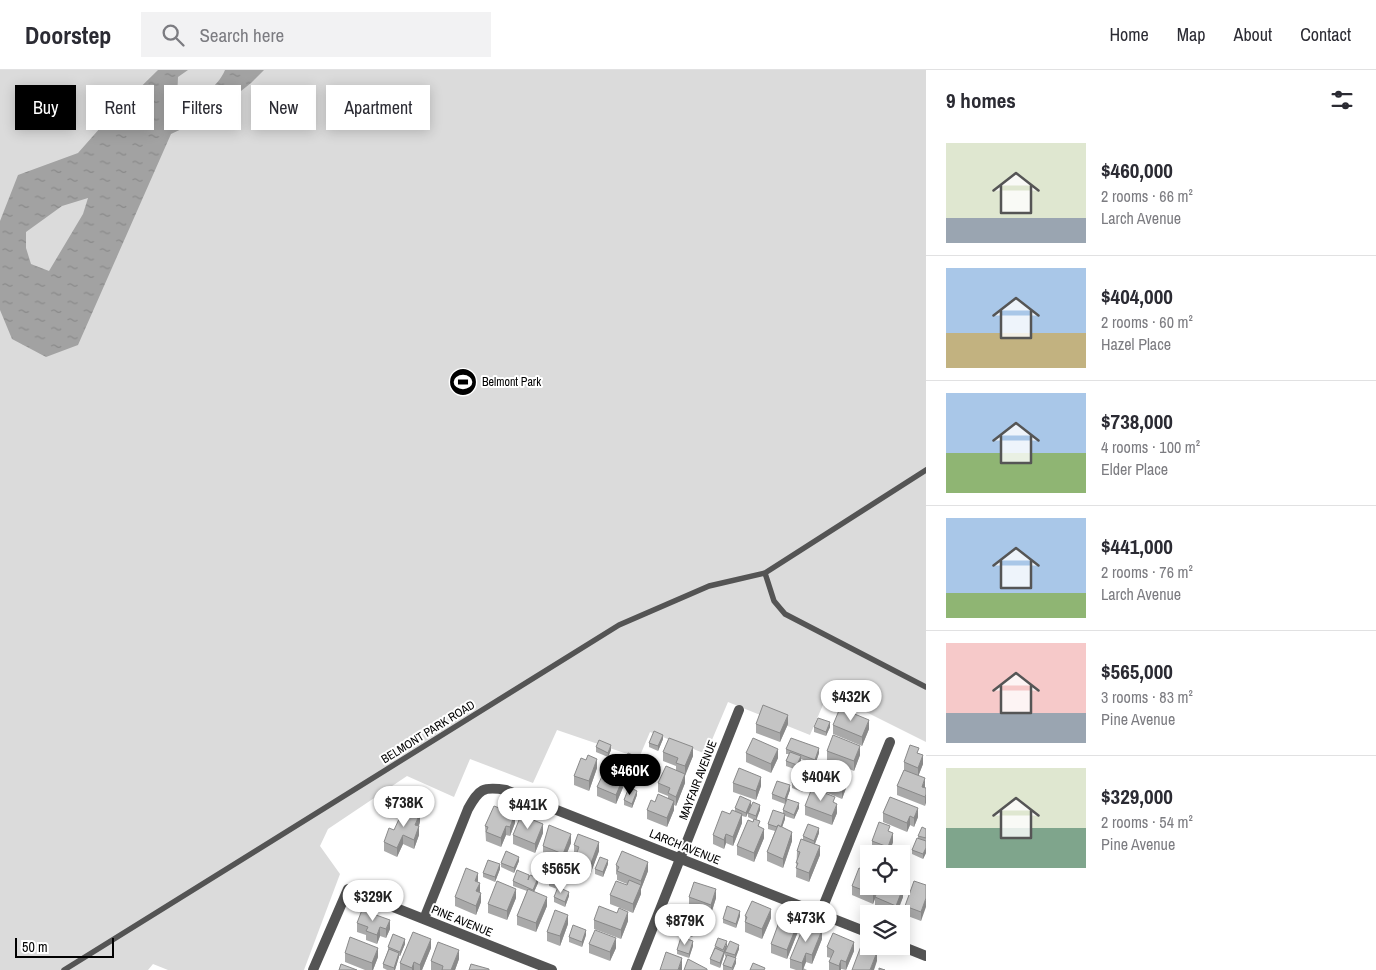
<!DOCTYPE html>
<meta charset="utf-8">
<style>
:root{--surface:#fff;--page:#f2f2f3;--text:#2b2b33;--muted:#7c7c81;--line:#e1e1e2;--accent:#000}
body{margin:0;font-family:"Archivo Narrow",sans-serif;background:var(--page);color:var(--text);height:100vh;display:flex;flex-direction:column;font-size:19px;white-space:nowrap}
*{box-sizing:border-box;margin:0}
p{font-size:16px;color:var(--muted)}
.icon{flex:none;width:28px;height:28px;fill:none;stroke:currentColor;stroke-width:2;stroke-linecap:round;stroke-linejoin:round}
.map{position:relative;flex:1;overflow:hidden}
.panel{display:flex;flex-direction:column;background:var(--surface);width:450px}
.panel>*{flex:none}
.banner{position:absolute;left:15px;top:15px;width:475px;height:45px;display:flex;gap:10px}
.fabs{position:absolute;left:860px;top:775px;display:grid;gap:10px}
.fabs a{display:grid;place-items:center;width:50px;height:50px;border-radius:0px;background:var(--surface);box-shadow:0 2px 12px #0003;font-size:25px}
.scale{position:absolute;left:15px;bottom:12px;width:99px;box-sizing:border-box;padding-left:5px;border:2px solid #000;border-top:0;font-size:14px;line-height:18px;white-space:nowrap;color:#000;-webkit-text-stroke:4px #fff;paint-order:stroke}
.price{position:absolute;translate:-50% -42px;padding:0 11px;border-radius:18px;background:#fff;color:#222;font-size:16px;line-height:32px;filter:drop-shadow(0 1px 2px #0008)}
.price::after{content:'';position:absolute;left:50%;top:30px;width:15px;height:11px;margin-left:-8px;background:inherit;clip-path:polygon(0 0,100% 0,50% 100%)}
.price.current{background:var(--accent);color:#fff}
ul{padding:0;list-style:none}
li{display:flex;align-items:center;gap:15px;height:125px;padding:0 20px}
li+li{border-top:1px solid var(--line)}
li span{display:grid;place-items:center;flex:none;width:140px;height:100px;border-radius:0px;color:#555}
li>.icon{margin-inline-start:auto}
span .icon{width:60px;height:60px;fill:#fffc;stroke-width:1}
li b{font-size:21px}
h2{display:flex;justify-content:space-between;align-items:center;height:60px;padding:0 20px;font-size:21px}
.chip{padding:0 18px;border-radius:0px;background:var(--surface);box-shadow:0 2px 12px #0003;font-size:18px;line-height:45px}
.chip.current{background:var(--accent);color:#fff}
header{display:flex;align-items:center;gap:30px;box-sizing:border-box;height:70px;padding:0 25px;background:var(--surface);border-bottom:1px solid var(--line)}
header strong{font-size:24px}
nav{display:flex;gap:28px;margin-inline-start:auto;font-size:18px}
.search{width:350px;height:45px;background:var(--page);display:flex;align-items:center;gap:12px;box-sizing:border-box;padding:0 18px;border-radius:0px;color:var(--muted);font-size:19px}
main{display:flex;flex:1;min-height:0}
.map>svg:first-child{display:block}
.pitch{fill:#dbdbdb}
.water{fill:url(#water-ripples);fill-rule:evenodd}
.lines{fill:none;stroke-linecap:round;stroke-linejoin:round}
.lane{stroke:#545454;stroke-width:5.5}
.street{stroke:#545454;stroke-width:10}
.wall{fill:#a9a9a9}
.shaded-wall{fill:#898989}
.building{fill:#c4c4c4;stroke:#898989}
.labels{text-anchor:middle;stroke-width:4;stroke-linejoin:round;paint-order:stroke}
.poi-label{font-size:12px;fill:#000;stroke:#fff;text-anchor:start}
.street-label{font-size:12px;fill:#000;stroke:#fff}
</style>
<header>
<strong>Doorstep</strong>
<div class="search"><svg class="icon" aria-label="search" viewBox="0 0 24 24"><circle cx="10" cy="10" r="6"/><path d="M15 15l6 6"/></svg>Search here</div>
<nav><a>Home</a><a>Map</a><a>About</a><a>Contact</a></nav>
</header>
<main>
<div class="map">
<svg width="926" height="900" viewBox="0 0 926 900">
<defs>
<pattern id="water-ripples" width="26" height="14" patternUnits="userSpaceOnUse" patternTransform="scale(1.25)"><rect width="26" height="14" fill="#a2a2a2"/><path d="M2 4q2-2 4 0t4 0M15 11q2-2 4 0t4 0" fill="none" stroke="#8a8a8a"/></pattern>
</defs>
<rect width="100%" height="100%" fill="#fff"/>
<!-- pitch -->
<path class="pitch" d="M 0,0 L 926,0 L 926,672 L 828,623 L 810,665 L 728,632 L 706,684 L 650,662 L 639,688 L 557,660 L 533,713 L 470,689 L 454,727 L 407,706 L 328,759 L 320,776 L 340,804 L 304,900 L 168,900 L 153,894 L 148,900 L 0,900 Z"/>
<!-- water -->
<path class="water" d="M 158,0 L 188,0 L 178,7 L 177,29 C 197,31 217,19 225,0 L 264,0 L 251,13 L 211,45 L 171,64 L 78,275 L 46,287 L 12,269 L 0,240 L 0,151 L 18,105 L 78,83 L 108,49 ZM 88,128 L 83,144 L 49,201 L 31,194 L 26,178 L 26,162 L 62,136 Z"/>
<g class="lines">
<!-- lane -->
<path class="lane" d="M 765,503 L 774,531 L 785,544 L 926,617
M 64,900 L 619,555 L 709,516 L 765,503 L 926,400"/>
<!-- street -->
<path class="street" d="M 820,844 L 890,672
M 424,849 L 468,739 C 479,719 483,716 506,720 L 869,863
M 901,876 L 926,886
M 313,900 L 348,819 L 552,900
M 636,900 L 739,640"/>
</g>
<!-- wall -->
<path class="wall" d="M 756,654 L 788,654 L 780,672 L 756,663 Z
M 833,655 L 869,659 L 862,676 L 833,664 Z
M 814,657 L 830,657 L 826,666 L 814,662 Z
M 663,669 L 658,681 L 649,677 L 649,673 Z
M 596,677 L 611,680 L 608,687 L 596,682 Z
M 786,679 L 819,683 L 815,695 L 801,689 L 797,700 L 786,696 L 786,691 L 789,684 L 786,684 Z
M 827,681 L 860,685 L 854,701 L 827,690 Z
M 663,682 L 693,686 L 685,704 L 685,713 L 676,736 L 674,735 L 674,740 L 667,757 L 647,749 L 647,740 L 655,732 L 668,728 L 668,726 L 658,722 L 658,713 L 676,700 L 676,696 L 663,691 Z
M 746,683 L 778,688 L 771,703 L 746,692 Z
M 919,683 L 923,694 L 918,706 L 925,718 L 925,736 L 897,725 L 897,716 L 904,700 L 904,692 Z
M 586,690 L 597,698 L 589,721 L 574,715 L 574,706 Z
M 624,693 L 640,693 L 636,702 L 624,698 Z
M 638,696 L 650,698 L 648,705 L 638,701 Z
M 614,706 L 624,715 L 616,734 L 597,726 L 597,717 Z
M 849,710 L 842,729 L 820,720 L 820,711 Z
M 808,712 L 803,722 L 792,718 L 792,713 Z
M 733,713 L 761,716 L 756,730 L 733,722 Z
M 790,720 L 785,734 L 772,729 L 772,724 Z
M 637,725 L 632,738 L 624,735 L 624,730 Z
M 890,727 L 918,747 L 914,757 L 910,755 L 907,762 L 883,752 L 883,743 Z
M 751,736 L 746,747 L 742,746 L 742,753 L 733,776 L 726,773 L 724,779 L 713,774 L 713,765 L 730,744 L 735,741 L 735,738 Z
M 805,736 L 837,743 L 832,755 L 805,745 Z
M 799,738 L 794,749 L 785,746 L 785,749 L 782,757 L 792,771 L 783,798 L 767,791 L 767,782 L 775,761 L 768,759 L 768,754 L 783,743 L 783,740 Z
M 760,740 L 756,749 L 764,768 L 754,792 L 737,785 L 737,776 L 754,750 L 748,747 L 748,743 Z
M 420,752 L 419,756 L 419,765 L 414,779 L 403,774 L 397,787 L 384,781 L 384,772 L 394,760 Z
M 515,753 L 510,766 L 506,765 L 501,777 L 486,771 L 485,756 Z
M 926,759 L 926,783 L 923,789 L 912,784 L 912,780 L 918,768 L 918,766 Z
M 890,762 L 893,772 L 889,784 L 880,784 L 872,780 L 872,771 Z
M 543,763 L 535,783 L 513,774 L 513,765 Z
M 819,763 L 815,774 L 820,785 L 809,812 L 796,807 L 797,781 L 803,770 L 803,766 Z
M 571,773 L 563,793 L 543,785 L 543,776 Z
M 574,775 L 599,781 L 590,805 L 574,799 L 574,790 L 576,785 L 574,784 Z
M 519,791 L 514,803 L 501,797 L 501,793 Z
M 608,794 L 603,807 L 595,804 L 595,799 Z
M 616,795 L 648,801 L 641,819 L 641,824 L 633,843 L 610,834 L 610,825 L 627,815 L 627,814 L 617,810 L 617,805 L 616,804 Z
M 500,799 L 495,812 L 483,807 L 483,803 Z
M 529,808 L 538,813 L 534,822 L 547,836 L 536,862 L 517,855 L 517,846 L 527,821 L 513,816 L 513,811 Z
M 562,809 L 558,817 L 569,826 L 565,837 L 554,832 L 554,827 L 557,819 L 549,816 L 549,812 Z
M 478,812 L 481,832 L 476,845 L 455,836 L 455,827 Z
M 926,815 L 921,851 L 905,845 L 905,836 Z
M 852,816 L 869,816 L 903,827 L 897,844 L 894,844 L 875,837 L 875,828 L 873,834 L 852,825 Z
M 689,827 L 716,828 L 711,844 L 702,841 L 708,852 L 703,866 L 694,862 L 692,867 L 681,863 L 681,853 L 689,836 Z
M 516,828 L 507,850 L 488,843 L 488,834 Z
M 617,843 L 628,851 L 621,869 L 594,859 L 594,850 Z
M 740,846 L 736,858 L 723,853 L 723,849 Z
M 745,846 L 771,848 L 762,869 L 745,862 Z
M 357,853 L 390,859 L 386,868 L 380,866 L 377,874 L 366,870 L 366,865 L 357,862 Z
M 568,854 L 560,876 L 547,871 L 547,862 Z
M 799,859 L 787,889 L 771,883 L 771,874 Z
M 586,865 L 582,877 L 569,872 L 569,867 Z
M 822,869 L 812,894 L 806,892 L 803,898 L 807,900 L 796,900 L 790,898 L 790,889 Z
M 405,874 L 400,886 L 399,886 L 395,900 L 387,900 L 383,898 L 383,894 L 388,880 L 388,877 Z
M 589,874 L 616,878 L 610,891 L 589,883 Z
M 693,876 L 689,888 L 677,884 L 677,880 Z
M 715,876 L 727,876 L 720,898 L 710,894 L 710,889 Z
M 827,877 L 854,881 L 846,900 L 841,899 L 841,900 L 829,900 L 829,892 L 831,888 L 827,887 Z
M 431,878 L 422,900 L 400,900 L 400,893 Z
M 739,879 L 735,888 L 736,893 L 733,900 L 723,900 L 723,895 L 726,887 L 725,886 L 725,882 Z
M 345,883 L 378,887 L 373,900 L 365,900 L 345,892 Z
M 459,889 L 455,900 L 431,900 L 431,891 Z"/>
<!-- shaded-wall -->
<path class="shaded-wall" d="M 788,645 L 788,654 L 780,672 L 780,663 Z
M 869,650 L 869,659 L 862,676 L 862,667 Z
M 830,652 L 830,657 L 826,666 L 826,662 Z
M 663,665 L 663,669 L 658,681 L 658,676 Z
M 611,675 L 611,680 L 608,687 L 608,683 Z
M 860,676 L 860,685 L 854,701 L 854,691 Z
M 693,677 L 693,686 L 685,706 L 685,696 Z
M 819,678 L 819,683 L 815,695 L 815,690 Z
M 778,679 L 778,688 L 771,703 L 771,694 Z
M 923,685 L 923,694 L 918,707 L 918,698 Z
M 801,686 L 801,691 L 797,700 L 797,695 Z
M 640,688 L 640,693 L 636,702 L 636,698 Z
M 597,689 L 597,698 L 589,721 L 589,711 Z
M 650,693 L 650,698 L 648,705 L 648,700 Z
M 849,701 L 849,710 L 842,729 L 842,720 Z
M 685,704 L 685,713 L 676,736 L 676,727 Z
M 624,706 L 624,715 L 616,734 L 616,725 Z
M 761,707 L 761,716 L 756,730 L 756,721 Z
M 808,707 L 808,712 L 803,722 L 803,718 Z
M 925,708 L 925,717 L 922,726 L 922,717 Z
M 790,715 L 790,720 L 785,734 L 785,729 Z
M 637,721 L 637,725 L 632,738 L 632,734 Z
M 926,724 L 926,733 L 925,736 L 925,727 Z
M 674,731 L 674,740 L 667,757 L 667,748 Z
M 751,731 L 751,736 L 746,747 L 746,743 Z
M 799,733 L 799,738 L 794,749 L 794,745 Z
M 837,734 L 837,743 L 832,755 L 832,746 Z
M 760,735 L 760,740 L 756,751 L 756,746 Z
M 918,738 L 918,747 L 914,757 L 914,748 Z
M 420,743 L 420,752 L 415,764 L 415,755 Z
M 515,744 L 515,753 L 510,766 L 510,757 Z
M 742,744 L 742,753 L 733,776 L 733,767 Z
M 785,744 L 785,749 L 780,763 L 780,758 Z
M 910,746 L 910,755 L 907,762 L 907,753 Z
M 543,754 L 543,763 L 535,783 L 535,774 Z
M 419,756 L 419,765 L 414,779 L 414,770 Z
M 506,756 L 506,765 L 501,777 L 501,768 Z
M 819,758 L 819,763 L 814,776 L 814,771 Z
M 764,759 L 764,768 L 754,792 L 754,783 Z
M 792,762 L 792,771 L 783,798 L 783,789 Z
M 893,763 L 893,772 L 889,784 L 888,784 L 888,777 Z
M 571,764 L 571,773 L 563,793 L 563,784 Z
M 726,764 L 726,773 L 724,779 L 724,770 Z
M 403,765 L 403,774 L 397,787 L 397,778 Z
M 599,772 L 599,781 L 590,805 L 590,796 Z
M 820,776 L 820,785 L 809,812 L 809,803 Z
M 926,778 L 926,783 L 923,789 L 923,784 Z
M 519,787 L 519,791 L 514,803 L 514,798 Z
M 608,790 L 608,794 L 603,807 L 603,802 Z
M 648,792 L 648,801 L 641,819 L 641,824 L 633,843 L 633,834 L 641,815 L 641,811 Z
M 500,794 L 500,799 L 495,812 L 495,807 Z
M 478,803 L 478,812 L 475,811 Z
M 562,805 L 562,809 L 558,820 L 558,815 Z
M 538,808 L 538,813 L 533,824 L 533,820 Z
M 480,813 L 480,822 L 476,821 Z
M 876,816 L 880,816 L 873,834 L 873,824 Z
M 903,818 L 903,827 L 896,844 L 896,836 Z
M 516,819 L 516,828 L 507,850 L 507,841 Z
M 716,819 L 716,828 L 711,844 L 711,835 Z
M 569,822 L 569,826 L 565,837 L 565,832 Z
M 481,823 L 481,832 L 476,845 L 476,836 Z
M 547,827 L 547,836 L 536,862 L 536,853 Z
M 926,828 L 926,837 L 921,851 L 921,842 Z
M 771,839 L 771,848 L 762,869 L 762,859 Z
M 740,841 L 740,846 L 736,858 L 736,854 Z
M 628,842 L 628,851 L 621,869 L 621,860 Z
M 708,843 L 708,852 L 703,866 L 703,857 Z
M 568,845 L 568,854 L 560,876 L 560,866 Z
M 390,850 L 390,859 L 386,868 L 386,859 Z
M 799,850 L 799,859 L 787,889 L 787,880 Z
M 694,853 L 694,862 L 692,867 L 692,858 Z
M 380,857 L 380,866 L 377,874 L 377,865 Z
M 586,860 L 586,865 L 582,877 L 582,872 Z
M 822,860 L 822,869 L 812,894 L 812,885 Z
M 616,868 L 616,878 L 610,891 L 610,882 Z
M 405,869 L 405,874 L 400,886 L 400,882 Z
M 431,869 L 431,878 L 422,900 L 420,900 L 420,895 Z
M 693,871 L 693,876 L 689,888 L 689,884 Z
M 727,871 L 727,876 L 720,898 L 720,893 Z
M 854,872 L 854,881 L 846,900 L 846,892 Z
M 739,875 L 739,879 L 735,890 L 735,885 Z
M 378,878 L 378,887 L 373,900 L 372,900 L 372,893 Z
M 459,880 L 459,889 L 455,900 L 451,900 Z
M 877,882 L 877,891 L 874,900 L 870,900 Z
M 399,883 L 399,887 L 395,900 L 394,900 L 394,898 Z
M 806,883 L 806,892 L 803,900 L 802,900 L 802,893 Z
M 682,888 L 682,900 L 678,900 Z
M 736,888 L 736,893 L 733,900 L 732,900 Z
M 841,890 L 841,900 L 839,900 L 839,896 Z
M 414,892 L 414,900 L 412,900 L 412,898 Z"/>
<!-- building -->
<path class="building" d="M 763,635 L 788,645 L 780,663 L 756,654 Z
M 840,638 L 869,650 L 862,667 L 833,655 Z
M 818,648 L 830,652 L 826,662 L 814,657 Z
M 654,661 L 663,665 L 658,676 L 649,673 Z
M 833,665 L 860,676 L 854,691 L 827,681 Z
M 669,668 L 693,677 L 685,696 L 676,693 L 678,688 L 663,682 Z
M 753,668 L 778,679 L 771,694 L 746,683 Z
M 791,668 L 819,678 L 815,690 L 786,679 Z
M 599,670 L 611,675 L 608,683 L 596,677 Z
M 910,675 L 919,678 L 917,683 L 923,685 L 918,698 L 904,692 Z
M 790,682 L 801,686 L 797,695 L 786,691 Z
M 628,683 L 640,688 L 636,698 L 624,693 Z
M 588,685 L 597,689 L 589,711 L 574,706 L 581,688 L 586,690 Z
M 641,690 L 650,693 L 648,700 L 638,696 Z
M 829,694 L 849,701 L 842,720 L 820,711 L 823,702 L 825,703 Z
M 666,696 L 685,704 L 676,727 L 668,723 L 670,718 L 658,713 Z
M 739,698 L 761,707 L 756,721 L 733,713 Z
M 904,700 L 925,708 L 922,717 L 926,718 L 926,724 L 925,727 L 897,716 Z
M 604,702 L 614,706 L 616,702 L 624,706 L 616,725 L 597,717 Z
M 796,703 L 808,707 L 803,718 L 792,713 Z
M 777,711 L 790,715 L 785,729 L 772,724 Z
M 629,717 L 637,721 L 632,734 L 624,730 Z
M 812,718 L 835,727 L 833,732 L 837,734 L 832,746 L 805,736 Z
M 658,724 L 674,731 L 667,748 L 647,740 L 651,730 L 655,732 Z
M 740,726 L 751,731 L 746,743 L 735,738 Z
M 890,727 L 918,738 L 914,748 L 910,746 L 907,753 L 883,743 Z
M 787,729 L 799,733 L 794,745 L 783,740 Z
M 753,732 L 760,735 L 756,746 L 748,743 Z
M 405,736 L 420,743 L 415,755 L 419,756 L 414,770 L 403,765 L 397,778 L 384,772 L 389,758 L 394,760 Z
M 494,736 L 515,744 L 510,757 L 506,756 L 501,768 L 486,762 L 488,757 L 485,756 Z
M 732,740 L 742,744 L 733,767 L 726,764 L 724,770 L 713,765 L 722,741 L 730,744 Z
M 773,740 L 785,744 L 781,757 L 778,755 L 777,757 L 768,754 Z
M 521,745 L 543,754 L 535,774 L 513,765 Z
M 754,749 L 760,751 L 758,756 L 764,759 L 754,783 L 737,776 L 748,750 L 753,752 Z
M 879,752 L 890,756 L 888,761 L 893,763 L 888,777 L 872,771 Z
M 808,754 L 819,758 L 814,771 L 803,766 Z
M 549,755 L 571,764 L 563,784 L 543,776 Z
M 778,755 L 792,762 L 783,789 L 767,782 Z
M 922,757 L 926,759 L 926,768 L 918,766 Z
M 578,764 L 599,772 L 590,796 L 574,790 L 579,777 L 574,775 Z
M 917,768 L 926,771 L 926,778 L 923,784 L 912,780 Z
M 801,769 L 820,776 L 809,803 L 796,798 L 798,793 L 796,793 L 800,782 L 797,781 Z
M 506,781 L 519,787 L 514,798 L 501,793 Z
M 622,781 L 648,792 L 641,811 L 617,801 L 619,797 L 616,795 Z
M 600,787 L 608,790 L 603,802 L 595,799 Z
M 488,790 L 500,794 L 495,807 L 483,803 Z
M 466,798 L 478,803 L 475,811 L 480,813 L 476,821 L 481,823 L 476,836 L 455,827 Z
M 859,798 L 869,802 L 869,816 L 876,816 L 873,824 L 852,816 Z
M 517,800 L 529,805 L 528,810 L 530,805 L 538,808 L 533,820 L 513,811 Z
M 553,801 L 562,805 L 558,815 L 549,812 Z
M 629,810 L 641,815 L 633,834 L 610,825 L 616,811 L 627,815 Z
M 497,811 L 516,819 L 507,841 L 488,834 Z
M 914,811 L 926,815 L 926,828 L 921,842 L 905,836 Z
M 694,812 L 716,819 L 711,835 L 689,827 Z
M 880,816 L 897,816 L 903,818 L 896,836 L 875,827 Z
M 558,817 L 569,822 L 565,832 L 554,827 Z
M 528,819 L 547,827 L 536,853 L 517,846 Z
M 752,831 L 771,839 L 762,859 L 745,852 L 747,847 L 745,846 Z
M 599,836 L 617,843 L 619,838 L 628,842 L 621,860 L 594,850 Z
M 689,836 L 708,843 L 703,857 L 694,853 L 692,858 L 681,853 Z
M 727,836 L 740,841 L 736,854 L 723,849 Z
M 362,840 L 390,850 L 386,859 L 380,857 L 377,865 L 366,861 L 368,857 L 357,853 Z
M 555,840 L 568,845 L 560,866 L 547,862 Z
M 782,844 L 799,850 L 787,880 L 771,874 Z
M 805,853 L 822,860 L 812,885 L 806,883 L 802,893 L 790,889 Z
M 573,855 L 586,860 L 582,872 L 569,867 Z
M 595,860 L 616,868 L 610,882 L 589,874 Z
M 413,862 L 431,869 L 420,895 L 414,892 L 412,898 L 400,893 Z
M 833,863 L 854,872 L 846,892 L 841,890 L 839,896 L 829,892 L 834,881 L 827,877 Z
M 393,864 L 405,869 L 400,882 L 388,877 Z
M 350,867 L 378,878 L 372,893 L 345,883 Z
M 681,867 L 693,871 L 689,884 L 677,880 Z
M 718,868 L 727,871 L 723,880 L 715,876 Z
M 730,871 L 739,875 L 735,885 L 725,882 Z
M 438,872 L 459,880 L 451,900 L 442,900 L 443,896 L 431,891 Z
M 861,876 L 877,882 L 870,900 L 852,900 Z
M 715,878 L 724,882 L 720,893 L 710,889 Z
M 389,879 L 399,883 L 394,898 L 383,894 Z
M 666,882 L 682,888 L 678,900 L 660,900 Z
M 727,885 L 736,888 L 732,898 L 723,895 Z
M 688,889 L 707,899 L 707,900 L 684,900 Z
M 753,893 L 765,898 L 764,900 L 750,900 Z
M 341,894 L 357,900 L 339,900 Z
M 471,894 L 489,899 L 489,900 L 469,900 Z
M 879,898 L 885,900 L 879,900 Z"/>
<!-- icons -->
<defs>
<g id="stadium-disc" transform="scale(1.4375)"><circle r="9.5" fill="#000" stroke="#fff"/><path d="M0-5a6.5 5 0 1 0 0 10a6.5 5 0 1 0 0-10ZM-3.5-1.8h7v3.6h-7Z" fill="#fff"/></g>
</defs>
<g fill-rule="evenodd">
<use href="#stadium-disc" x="463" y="312"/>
</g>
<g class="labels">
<!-- poi labels -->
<g class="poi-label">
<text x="482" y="316">Belmont Park</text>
</g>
<!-- street labels -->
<g class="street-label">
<text transform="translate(428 662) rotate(-32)" y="4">BELMONT PARK ROAD</text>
<text transform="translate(698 710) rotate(-69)" y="4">MAYFAIR AVENUE</text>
<text transform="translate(685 777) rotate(22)" y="4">LARCH AVENUE</text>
<text transform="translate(462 851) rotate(22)" y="4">PINE AVENUE</text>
</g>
</g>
</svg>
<div class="fabs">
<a><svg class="icon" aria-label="locate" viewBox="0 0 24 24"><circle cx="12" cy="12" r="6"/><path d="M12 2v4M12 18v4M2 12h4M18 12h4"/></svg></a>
<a><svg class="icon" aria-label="layers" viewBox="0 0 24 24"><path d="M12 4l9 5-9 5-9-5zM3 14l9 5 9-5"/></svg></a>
</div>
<div class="scale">50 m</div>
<b class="price" style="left:851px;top:652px">$432K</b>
<b class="price current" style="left:630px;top:726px">$460K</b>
<b class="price" style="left:821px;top:732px">$404K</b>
<b class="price" style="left:404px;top:758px">$738K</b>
<b class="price" style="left:528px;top:760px">$441K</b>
<b class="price" style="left:561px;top:824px">$565K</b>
<b class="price" style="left:373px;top:852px">$329K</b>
<b class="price" style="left:806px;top:873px">$473K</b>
<b class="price" style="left:685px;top:876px">$879K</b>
<div class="banner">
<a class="chip current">Buy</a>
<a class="chip">Rent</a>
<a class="chip">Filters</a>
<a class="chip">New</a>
<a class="chip">Apartment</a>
</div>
</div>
<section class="panel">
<h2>9 homes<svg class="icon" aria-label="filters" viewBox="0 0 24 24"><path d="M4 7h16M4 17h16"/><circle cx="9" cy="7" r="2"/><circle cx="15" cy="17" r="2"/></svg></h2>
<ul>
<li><span style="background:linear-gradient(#dfe7d0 75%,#9aa5b1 0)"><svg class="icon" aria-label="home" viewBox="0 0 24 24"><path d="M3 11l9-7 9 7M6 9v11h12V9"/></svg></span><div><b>$460,000</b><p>2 rooms · 66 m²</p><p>Larch Avenue</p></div></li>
<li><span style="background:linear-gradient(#a9c7e8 65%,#c2b280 0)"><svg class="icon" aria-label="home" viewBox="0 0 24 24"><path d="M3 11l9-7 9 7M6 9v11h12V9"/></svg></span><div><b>$404,000</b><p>2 rooms · 60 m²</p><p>Hazel Place</p></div></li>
<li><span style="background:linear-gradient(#a9c7e8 60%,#8fb573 0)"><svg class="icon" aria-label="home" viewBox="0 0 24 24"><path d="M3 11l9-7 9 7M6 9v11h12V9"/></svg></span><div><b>$738,000</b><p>4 rooms · 100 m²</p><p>Elder Place</p></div></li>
<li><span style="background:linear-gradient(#a9c7e8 75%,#8fb573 0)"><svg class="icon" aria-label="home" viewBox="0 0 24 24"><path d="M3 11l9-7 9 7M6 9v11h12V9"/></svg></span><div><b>$441,000</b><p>2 rooms · 76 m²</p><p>Larch Avenue</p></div></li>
<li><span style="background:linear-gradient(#f6c9c9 70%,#9aa5b1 0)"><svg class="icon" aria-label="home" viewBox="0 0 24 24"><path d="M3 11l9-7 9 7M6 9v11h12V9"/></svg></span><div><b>$565,000</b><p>3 rooms · 83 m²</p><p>Pine Avenue</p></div></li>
<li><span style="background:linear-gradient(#dfe7d0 60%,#7fa58c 0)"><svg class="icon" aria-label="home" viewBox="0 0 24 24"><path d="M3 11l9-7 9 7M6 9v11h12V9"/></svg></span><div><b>$329,000</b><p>2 rooms · 54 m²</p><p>Pine Avenue</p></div></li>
</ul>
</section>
</main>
